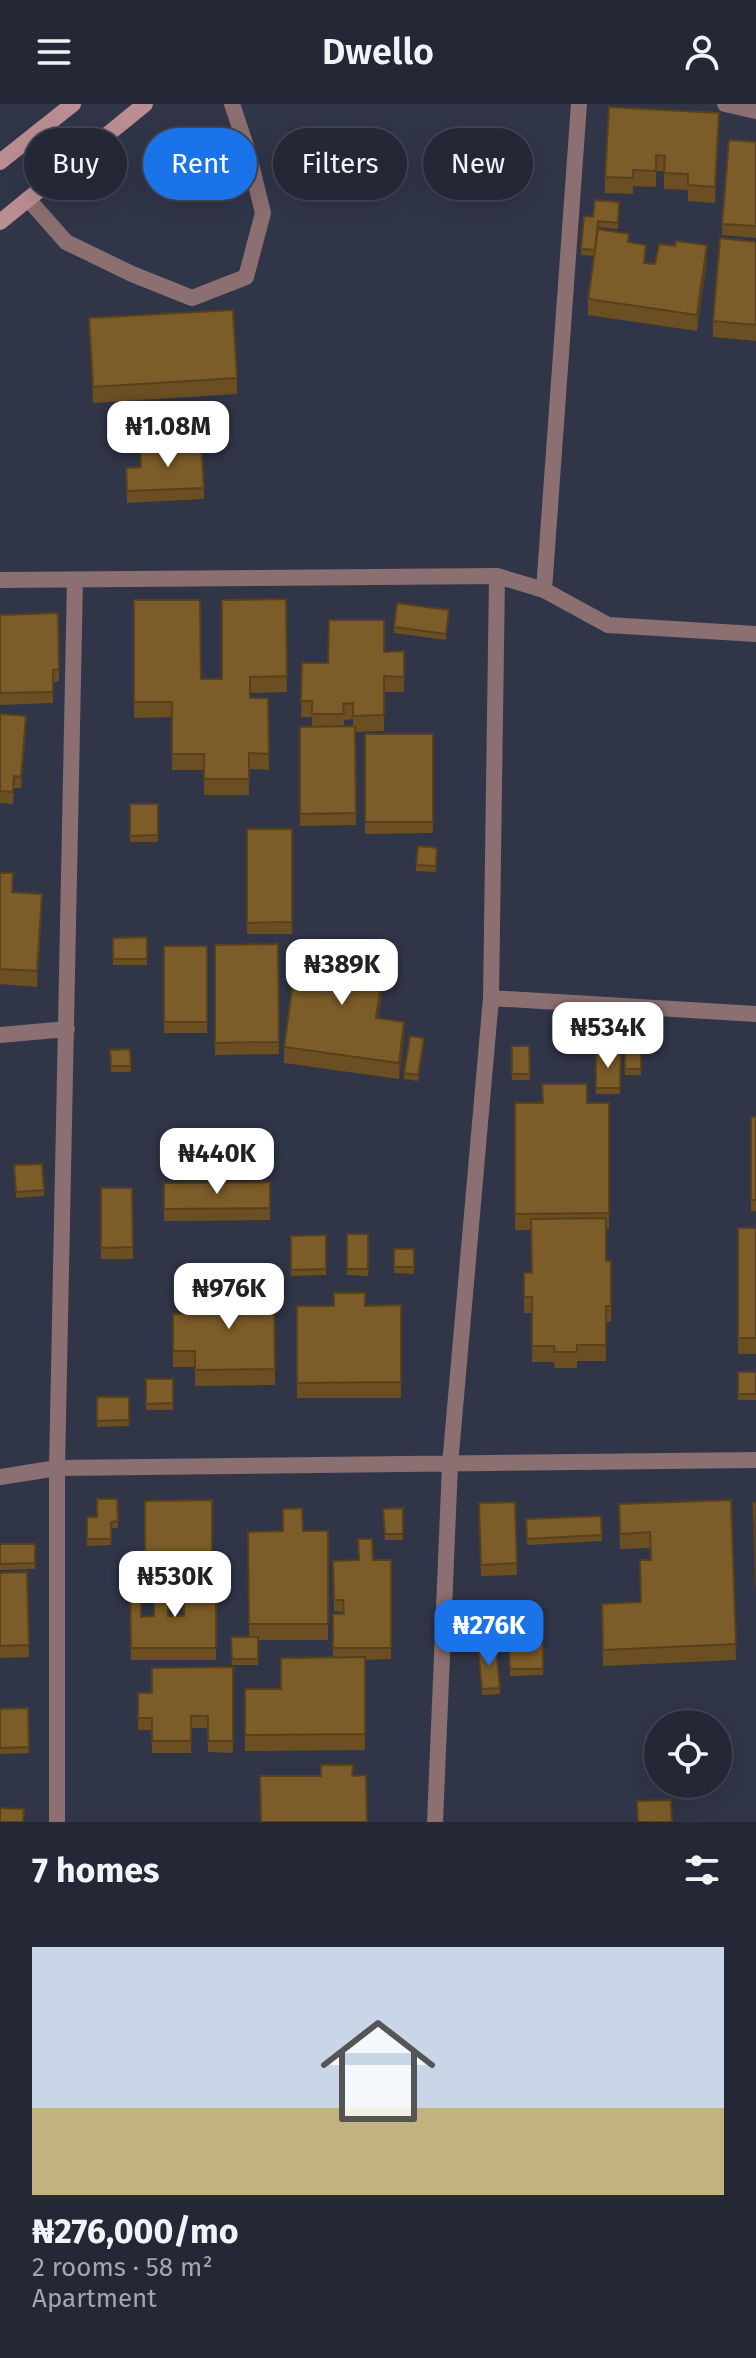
<!DOCTYPE html>
<meta charset="utf-8">
<style>
:root{--surface:#242836;--page:#303442;--text:#f1f3f6;--muted:#a3a6ad;--line:#414451;--accent:#1a73e8}
body{margin:0;font-family:"Fira Sans",sans-serif;background:var(--page);color:var(--text);height:100vh;display:flex;flex-direction:column;font-size:30px;white-space:nowrap}
*{box-sizing:border-box;margin:0}
p{font-size:26px;color:var(--muted)}
.icon{flex:none;width:44px;height:44px;fill:none;stroke:currentColor;stroke-width:2;stroke-linecap:round;stroke-linejoin:round}
.map{position:relative;height:1718px;overflow:hidden}
.panel{display:flex;flex-direction:column;background:var(--surface);flex:1}
.panel>*{flex:none}
.hud{position:absolute;left:24px;top:24px;width:708px;height:72px;display:flex;gap:16px}
.fabs{position:absolute;left:644px;top:1606px;display:grid;gap:16px}
.fabs a{display:grid;place-items:center;width:88px;height:88px;border-radius:50%;background:var(--surface);box-shadow:0 8px 32px #0002,0 0 0 2px var(--line);font-size:40px}
.price{position:absolute;translate:-50% -68px;padding:0 18px;border-radius:16px;background:#fff;color:#222;font-size:26px;line-height:52px;filter:drop-shadow(0 2px 4px #0008)}
.price::after{content:'';position:absolute;left:50%;top:48px;width:24px;height:18px;margin-left:-12px;background:inherit;clip-path:polygon(0 0,100% 0,50% 100%)}
.price.active{background:var(--accent);color:#fff}
ul{padding:0;list-style:none}
li{display:grid;align-content:center;gap:16px;height:424px;padding:0 32px}
li span{display:grid;place-items:center;height:248px;border-radius:0px;color:#555}
li>.icon{margin-inline-start:auto}
span .icon{width:144px;height:144px;fill:#fffc;stroke-width:1}
li b{font-size:34px}
h2{display:flex;justify-content:space-between;align-items:center;height:96px;padding:0 32px;font-size:34px}
.pill{padding:0 28px;border-radius:36px;background:var(--surface);box-shadow:0 8px 32px #0002,0 0 0 2px var(--line);font-size:28px;line-height:72px}
.pill.active{background:var(--accent);color:#fff}
header{display:flex;justify-content:space-between;align-items:center;height:104px;padding:0 32px;background:var(--surface);font-size:36px;font-weight:600}
.map>svg:first-child{display:block}
.lines{fill:none;stroke-linecap:round;stroke-linejoin:round}
.street{stroke:#8b6f71;stroke-width:16}
.secondary{stroke:#bb8e92;stroke-width:16}
.wall{fill:#6b4f22;fill-rule:evenodd}
.shaded-wall{fill:#57401c}
.building{fill:#7c5c28;stroke:#57401c;stroke-width:2}
</style>
<header><svg class="icon" aria-label="menu" viewBox="0 0 24 24"><path d="M4 6h16M4 12h16M4 18h16"/></svg>Dwello<svg class="icon" aria-label="person" viewBox="0 0 24 24"><circle cx="12" cy="8" r="4"/><path d="M4 21q1-7 8-7t8 7"/></svg></header>
<div class="map">
<svg width="756" height="1718" viewBox="0 0 756 1718">
<rect width="100%" height="100%" fill="#303548"/>
<g class="lines">
<!-- street -->
<path class="street" d="M 725,0 L 756,7
M 28,95 L 66,138 L 132,170 L 192,194 L 246,173 L 263,109 L 248,48 L 232,0
M 0,476 L 497,472 L 544,486 L 608,521 L 756,530
M 544,486 L 579,0
M 491,894 L 756,910
M 0,931 L 67,925
M 0,1373 L 57,1364 L 756,1356
M 57,1718 L 57,1364 L 75,476
M 435,1718 L 450,1361 L 491,894 L 497,472"/>
<!-- secondary -->
<path class="secondary" d="M 0,58 L 73,0
M 0,118 L 145,0"/>
</g>
<!-- wall -->
<path class="wall" d="M 719,25 L 715,99 L 688,97 L 688,86 L 664,85 L 664,67 L 656,67 L 656,83 L 633,82 L 633,90 L 605,89 L 605,73 Z
M 756,38 L 756,134 L 722,131 L 722,120 Z
M 619,98 L 618,125 L 598,123 L 598,126 L 629,138 L 646,159 L 655,160 L 707,157 L 697,227 L 588,211 L 588,195 L 594,152 L 581,151 L 581,145 L 593,113 Z
M 756,138 L 756,237 L 713,233 L 713,217 Z
M 89,214 L 237,274 L 237,290 L 93,299 Z
M 140,343 L 204,384 L 204,395 L 127,399 L 126,364 L 140,363 Z
M 286,495 L 287,588 L 250,589 L 250,594 L 268,594 L 269,666 L 249,665 L 249,691 L 204,691 L 204,666 L 172,666 L 172,613 L 134,614 L 134,496 L 201,575 L 222,575 Z
M 58,509 L 59,577 L 53,578 L 53,599 L 0,601 L 0,511 Z
M 449,512 L 446,536 L 394,529 L 394,523 Z
M 404,547 L 404,588 L 384,588 L 384,627 L 355,628 L 356,721 L 300,722 L 300,623 L 312,623 L 312,613 L 301,613 L 302,559 L 328,559 L 384,548 ZM 353,615 L 353,622 L 344,623 L 344,616 Z
M 0,610 L 26,624 L 21,684 L 14,684 L 13,700 L 0,699 Z
M 365,630 L 433,630 L 433,729 L 365,730 Z
M 130,700 L 158,700 L 158,738 L 130,738 Z
M 247,725 L 292,725 L 292,830 L 247,830 Z
M 437,744 L 436,768 L 416,767 L 416,761 Z
M 0,769 L 13,788 L 42,806 L 37,883 L 0,880 Z
M 147,833 L 147,861 L 113,861 L 113,834 Z
M 278,840 L 279,950 L 215,951 L 215,841 Z
M 164,842 L 207,842 L 207,929 L 164,929 Z
M 348,857 L 386,860 L 378,914 L 404,934 L 399,975 L 284,959 L 284,943 Z
M 424,940 L 418,977 L 404,975 L 404,969 Z
M 512,942 L 529,942 L 530,976 L 512,976 Z
M 130,945 L 131,968 L 111,968 L 110,946 Z
M 641,947 L 641,971 L 625,971 L 625,948 Z
M 596,948 L 621,948 L 620,990 L 596,990 Z
M 515,999 L 609,999 L 609,1125 L 606,1125 L 606,1157 L 611,1157 L 611,1218 L 606,1218 L 606,1257 L 577,1257 L 577,1264 L 555,1264 L 554,1258 L 532,1258 L 532,1209 L 524,1209 L 524,1185 L 532,1169 L 532,1126 L 515,1126 Z
M 751,1013 L 756,1013 L 756,1107 L 751,1107 Z
M 42,1060 L 44,1092 L 16,1094 L 14,1061 Z
M 270,1078 L 270,1116 L 164,1117 L 164,1079 Z
M 101,1084 L 132,1084 L 133,1155 L 101,1155 Z
M 738,1124 L 756,1124 L 756,1250 L 738,1250 Z
M 347,1130 L 368,1130 L 368,1172 L 347,1171 Z
M 326,1131 L 326,1171 L 291,1172 L 291,1132 Z
M 394,1145 L 414,1145 L 414,1170 L 394,1169 Z
M 274,1189 L 275,1281 L 195,1282 L 195,1263 L 173,1263 L 173,1210 L 195,1209 Z
M 401,1201 L 401,1294 L 297,1294 L 297,1202 Z
M 738,1268 L 756,1268 L 756,1296 L 738,1296 Z
M 146,1275 L 173,1275 L 173,1306 L 146,1306 Z
M 97,1293 L 129,1293 L 129,1322 L 97,1323 Z
M 117,1395 L 118,1424 L 111,1424 L 111,1441 L 87,1442 L 87,1413 L 97,1413 Z
M 212,1396 L 212,1480 L 216,1480 L 216,1556 L 131,1556 L 130,1481 L 141,1513 L 154,1512 L 154,1484 L 145,1484 L 145,1397 ZM 168,1484 L 184,1484 L 184,1512 L 168,1512 Z
M 731,1396 L 736,1556 L 603,1562 L 602,1516 L 641,1498 L 651,1456 L 650,1444 L 620,1445 L 619,1400 Z
M 515,1398 L 517,1471 L 481,1472 L 479,1399 Z
M 403,1404 L 403,1436 L 385,1436 L 383,1405 Z
M 601,1412 L 602,1437 L 527,1441 L 526,1415 Z
M 328,1427 L 328,1536 L 258,1536 L 258,1561 L 232,1561 L 231,1533 L 249,1533 L 248,1428 Z
M 0,1440 L 35,1440 L 35,1465 L 0,1466 Z
M 391,1456 L 391,1555 L 365,1556 L 365,1646 L 245,1647 L 245,1585 L 281,1585 L 333,1553 L 333,1510 L 344,1510 L 343,1508 L 334,1507 L 333,1457 Z
M 27,1468 L 29,1553 L 0,1554 L 0,1469 Z
M 543,1540 L 543,1571 L 510,1572 L 509,1541 Z
M 478,1544 L 500,1584 L 500,1590 L 482,1591 Z
M 233,1563 L 233,1649 L 208,1648 L 208,1624 L 191,1624 L 191,1649 L 152,1649 L 152,1626 L 138,1626 L 138,1589 L 152,1589 Z
M 28,1604 L 29,1649 L 0,1650 L 0,1605 Z"/>
<!-- shaded-wall -->
<path class="shaded-wall" d="M 719,9 L 719,25 L 715,99 L 715,83 Z
M 707,141 L 707,157 L 697,227 L 697,211 Z
M 26,612 L 26,624 L 21,684 L 21,673 Z
M 42,790 L 42,806 L 37,883 L 37,867 Z
M 386,844 L 386,860 L 376,930 L 376,914 Z
M 404,918 L 404,934 L 399,975 L 399,959 Z"/>
<!-- building -->
<path class="building" d="M 609,3 L 719,9 L 715,83 L 688,81 L 688,70 L 664,69 L 665,52 L 656,51 L 656,67 L 633,66 L 633,74 L 605,73 Z
M 729,36 L 756,38 L 756,122 L 722,120 Z
M 595,96 L 619,98 L 618,119 L 598,117 L 595,146 L 581,145 L 584,112 L 593,113 Z
M 598,125 L 629,130 L 628,138 L 646,141 L 644,159 L 655,160 L 659,140 L 675,142 L 676,137 L 707,141 L 697,211 L 588,195 Z
M 720,134 L 756,138 L 756,221 L 713,217 Z
M 233,206 L 237,274 L 93,283 L 89,214 Z
M 201,340 L 204,384 L 127,387 L 126,364 L 141,363 L 140,343 Z
M 286,495 L 287,572 L 250,573 L 250,594 L 268,594 L 269,650 L 249,649 L 249,675 L 204,675 L 204,650 L 172,650 L 172,598 L 134,598 L 134,496 L 200,496 L 201,575 L 222,575 L 222,496 Z
M 397,499 L 449,506 L 446,530 L 394,523 Z
M 58,509 L 59,565 L 53,566 L 53,588 L 0,589 L 0,511 Z
M 329,516 L 384,516 L 384,548 L 404,547 L 404,573 L 384,572 L 384,611 L 353,612 L 353,599 L 343,600 L 344,610 L 312,610 L 312,597 L 301,597 L 302,559 L 328,559 Z
M 0,610 L 26,612 L 21,673 L 14,672 L 13,688 L 0,687 Z
M 355,622 L 356,709 L 300,710 L 300,623 Z
M 365,630 L 433,630 L 433,718 L 365,718 Z
M 130,700 L 158,700 L 158,731 L 130,732 Z
M 247,725 L 292,725 L 292,818 L 247,819 Z
M 418,742 L 437,744 L 436,762 L 416,761 Z
M 0,769 L 13,769 L 12,788 L 42,790 L 37,867 L 0,865 Z
M 147,833 L 147,855 L 113,855 L 113,834 Z
M 278,840 L 279,938 L 215,939 L 215,841 Z
M 351,840 L 386,844 L 376,914 L 404,918 L 399,959 L 284,943 L 297,850 L 348,857 Z
M 164,842 L 207,842 L 207,918 L 164,918 Z
M 410,932 L 424,934 L 418,971 L 404,969 Z
M 512,942 L 529,942 L 530,970 L 512,970 Z
M 130,945 L 131,962 L 111,962 L 110,946 Z
M 641,947 L 641,965 L 625,965 L 625,948 Z
M 596,948 L 621,948 L 620,984 L 596,984 Z
M 542,980 L 587,980 L 587,999 L 609,999 L 609,1109 L 515,1110 L 515,999 L 543,999 Z
M 751,1013 L 756,1013 L 756,1096 L 751,1096 Z
M 42,1060 L 44,1086 L 16,1088 L 14,1061 Z
M 270,1078 L 270,1104 L 164,1105 L 164,1079 Z
M 101,1084 L 132,1084 L 133,1143 L 101,1144 Z
M 606,1114 L 606,1157 L 611,1157 L 611,1202 L 606,1202 L 606,1241 L 577,1241 L 577,1248 L 555,1248 L 554,1242 L 532,1242 L 532,1193 L 524,1193 L 524,1169 L 532,1169 L 531,1115 Z
M 738,1124 L 756,1124 L 756,1234 L 738,1234 Z
M 347,1130 L 368,1130 L 368,1165 L 347,1165 Z
M 326,1131 L 326,1165 L 291,1166 L 291,1132 Z
M 394,1145 L 414,1145 L 414,1163 L 394,1163 Z
M 195,1189 L 274,1189 L 275,1265 L 195,1266 L 195,1247 L 173,1247 L 173,1210 L 195,1209 Z
M 334,1189 L 365,1189 L 365,1202 L 401,1201 L 401,1278 L 297,1279 L 297,1202 L 334,1202 Z
M 738,1268 L 756,1268 L 756,1290 L 738,1290 Z
M 146,1275 L 173,1275 L 173,1299 L 146,1300 Z
M 97,1293 L 129,1293 L 129,1316 L 97,1317 Z
M 97,1395 L 117,1395 L 118,1417 L 111,1418 L 111,1435 L 87,1435 L 87,1413 L 97,1413 Z
M 212,1396 L 212,1472 L 145,1473 L 145,1397 Z
M 731,1396 L 736,1540 L 603,1546 L 602,1500 L 641,1498 L 640,1456 L 651,1456 L 650,1428 L 620,1430 L 619,1400 Z
M 515,1398 L 517,1459 L 481,1461 L 479,1399 Z
M 756,1398 L 756,1482 L 753,1399 Z
M 302,1404 L 303,1427 L 328,1427 L 328,1520 L 249,1520 L 248,1428 L 283,1427 L 283,1405 Z
M 403,1404 L 403,1430 L 385,1430 L 383,1405 Z
M 601,1412 L 602,1431 L 527,1435 L 526,1415 Z
M 358,1435 L 372,1435 L 373,1456 L 391,1456 L 391,1544 L 333,1544 L 333,1510 L 344,1510 L 343,1496 L 334,1496 L 333,1457 L 359,1456 Z
M 0,1440 L 35,1440 L 35,1459 L 0,1460 Z
M 27,1468 L 29,1541 L 0,1542 L 0,1469 Z
M 168,1480 L 168,1512 L 184,1512 L 184,1480 L 216,1480 L 216,1544 L 131,1544 L 130,1481 L 141,1481 L 141,1513 L 154,1512 L 154,1481 Z
M 231,1533 L 258,1533 L 258,1555 L 232,1555 Z
M 543,1540 L 543,1565 L 510,1565 L 509,1541 Z
M 496,1542 L 500,1584 L 482,1585 L 478,1544 Z
M 365,1553 L 365,1630 L 245,1631 L 245,1585 L 281,1585 L 281,1554 Z
M 233,1563 L 233,1637 L 208,1637 L 208,1612 L 191,1612 L 191,1637 L 152,1637 L 152,1614 L 138,1614 L 138,1589 L 152,1589 L 152,1564 Z
M 28,1604 L 29,1643 L 0,1644 L 0,1605 Z
M 321,1661 L 353,1661 L 352,1672 L 366,1671 L 367,1718 L 261,1718 L 260,1672 L 321,1672 Z
M 671,1696 L 672,1718 L 638,1718 L 637,1697 Z
M 0,1704 L 24,1705 L 23,1718 L 0,1718 Z"/>
</svg>
<div class="fabs">
<a><svg class="icon" aria-label="locate" viewBox="0 0 24 24"><circle cx="12" cy="12" r="6"/><path d="M12 2v4M12 18v4M2 12h4M18 12h4"/></svg></a>
</div>
<b class="price" style="left:168px;top:365px">₦1.08M</b>
<b class="price" style="left:342px;top:903px">₦389K</b>
<b class="price" style="left:608px;top:966px">₦534K</b>
<b class="price" style="left:217px;top:1092px">₦440K</b>
<b class="price" style="left:229px;top:1227px">₦976K</b>
<b class="price" style="left:175px;top:1515px">₦530K</b>
<b class="price active" style="left:489px;top:1564px">₦276K</b>
<div class="hud">
<a class="pill">Buy</a>
<a class="pill active">Rent</a>
<a class="pill">Filters</a>
<a class="pill">New</a>
</div>
</div>
<section class="panel">
<h2>7 homes<svg class="icon" aria-label="filters" viewBox="0 0 24 24"><path d="M4 7h16M4 17h16"/><circle cx="9" cy="7" r="2"/><circle cx="15" cy="17" r="2"/></svg></h2>
<ul>
<li><span style="background:linear-gradient(#c9d6e8 65%,#c2b280 0)"><svg class="icon" aria-label="home" viewBox="0 0 24 24"><path d="M3 11l9-7 9 7M6 9v11h12V9"/></svg></span><div><b>₦276,000/mo</b><p>2 rooms · 58 m²</p><p>Apartment</p></div></li>
</ul>
</section>
